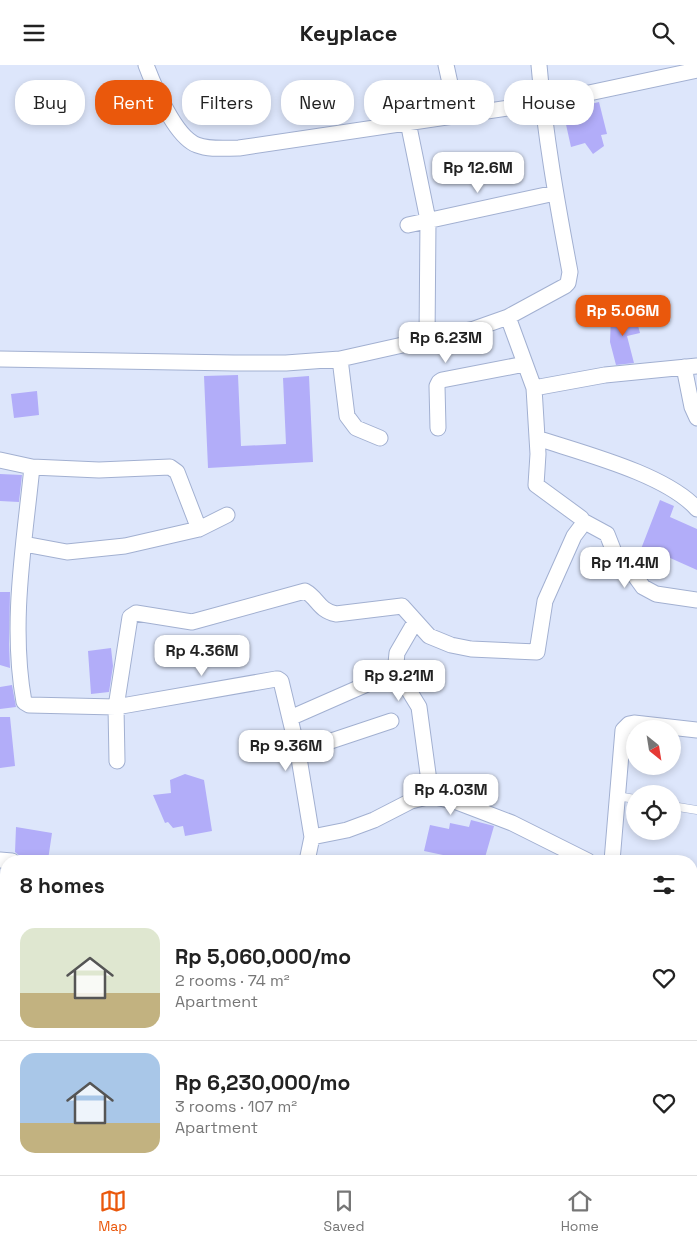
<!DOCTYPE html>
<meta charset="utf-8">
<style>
:root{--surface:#fff;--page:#f2f2f2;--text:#222;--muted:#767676;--line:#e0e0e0;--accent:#ea580c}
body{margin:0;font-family:"Space Grotesk",sans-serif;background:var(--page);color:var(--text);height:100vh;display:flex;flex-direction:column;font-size:19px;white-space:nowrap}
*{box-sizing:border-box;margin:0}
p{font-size:16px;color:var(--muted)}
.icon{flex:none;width:28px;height:28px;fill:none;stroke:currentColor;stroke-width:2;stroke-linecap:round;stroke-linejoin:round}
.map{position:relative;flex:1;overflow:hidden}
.sheet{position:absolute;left:0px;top:790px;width:698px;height:320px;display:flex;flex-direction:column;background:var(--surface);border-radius:20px 20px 0 0;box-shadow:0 2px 8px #0003}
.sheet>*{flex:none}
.banner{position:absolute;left:15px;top:15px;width:668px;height:45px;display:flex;gap:10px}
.needle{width:32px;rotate:150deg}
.controls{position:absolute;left:626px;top:655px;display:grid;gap:10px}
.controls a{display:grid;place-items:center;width:55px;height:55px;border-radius:50%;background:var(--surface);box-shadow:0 2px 8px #0003;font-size:25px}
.price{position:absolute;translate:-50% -42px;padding:0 11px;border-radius:10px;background:#fff;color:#222;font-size:16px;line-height:32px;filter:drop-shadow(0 1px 2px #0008)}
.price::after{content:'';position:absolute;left:50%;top:30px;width:15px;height:11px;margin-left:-8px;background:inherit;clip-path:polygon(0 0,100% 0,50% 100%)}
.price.on{background:var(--accent);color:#fff}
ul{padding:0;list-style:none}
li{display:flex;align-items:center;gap:15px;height:125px;padding:0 20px}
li+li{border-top:1px solid var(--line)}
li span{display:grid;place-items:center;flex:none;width:140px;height:100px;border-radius:15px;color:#555}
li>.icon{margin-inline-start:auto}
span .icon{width:60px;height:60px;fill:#fffc;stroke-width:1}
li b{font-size:21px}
h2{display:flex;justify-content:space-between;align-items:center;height:60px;padding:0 20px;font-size:21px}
.chip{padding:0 18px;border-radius:20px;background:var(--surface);box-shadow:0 2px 8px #0003;font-size:18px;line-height:45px}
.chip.on{background:var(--accent);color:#fff}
header{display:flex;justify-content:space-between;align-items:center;height:65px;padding:0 20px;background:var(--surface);font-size:22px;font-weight:600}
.tab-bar{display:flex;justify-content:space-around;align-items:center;height:70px;border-top:1px solid var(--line);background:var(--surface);font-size:14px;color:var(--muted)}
.tab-bar a{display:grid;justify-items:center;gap:2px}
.tab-bar .on{color:var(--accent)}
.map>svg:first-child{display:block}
.building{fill:#b2adf9}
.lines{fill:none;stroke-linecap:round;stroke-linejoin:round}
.lane-casing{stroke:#a2b0d1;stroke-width:9}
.street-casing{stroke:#a2b0d1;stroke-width:17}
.lane{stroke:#fff;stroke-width:8}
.street{stroke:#fff;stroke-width:15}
</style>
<header><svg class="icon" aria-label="menu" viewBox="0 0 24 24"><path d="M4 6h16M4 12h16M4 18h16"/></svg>Keyplace<svg class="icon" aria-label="search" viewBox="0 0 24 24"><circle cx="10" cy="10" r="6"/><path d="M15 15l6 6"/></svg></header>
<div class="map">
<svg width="697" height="1110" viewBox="0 0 697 1110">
<rect width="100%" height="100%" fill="#dde6fb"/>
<!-- building -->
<path class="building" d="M 599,37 L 607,69 L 601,70 L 604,81 L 593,89 L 585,78 L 571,82 L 563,46 Z
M 634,246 L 640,268 L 627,271 L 634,298 L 616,300 L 610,277 L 611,252 Z
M 238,310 L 241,381 L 286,379 L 283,313 L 309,311 L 313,397 L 208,403 L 204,311 Z
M 37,326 L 39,350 L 14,353 L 11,329 Z
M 0,409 L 22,410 L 19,437 L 0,436 Z
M 660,435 L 674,441 L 670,452 L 697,464 L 697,505 L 668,492 L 667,494 L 641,484 Z
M 0,527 L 10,527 L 9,579 L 10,603 L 0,600 Z
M 111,583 L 113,601 L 109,627 L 91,629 L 88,586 Z
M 12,620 L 16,642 L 0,644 L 0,622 Z
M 0,652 L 10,652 L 15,701 L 0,703 Z
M 185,709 L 204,715 L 212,766 L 185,771 L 183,761 L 173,763 L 168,757 L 165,758 L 153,730 L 171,728 L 170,715 Z
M 471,755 L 494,761 L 484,796 L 460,796 L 442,792 L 443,790 L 424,786 L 430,760 L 449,764 L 450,758 L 469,762 Z
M 16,762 L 52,768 L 48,795 L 21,792 L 15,787 Z"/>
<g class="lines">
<!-- lane casing -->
<g class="lane-casing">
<path id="lane" d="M 617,731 L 635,734
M 672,741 L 697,745"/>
</g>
<!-- street casing -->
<g class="street-casing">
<path id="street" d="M 146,0 C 154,21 175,72 197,80 C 210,85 225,83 239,83 L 542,38 L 697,5
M 446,0 L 457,50
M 408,57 L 428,155 L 427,275
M 408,160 L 555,128
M 0,294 L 234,298 L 286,298 L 340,294 L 474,264 L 508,252 L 565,221 L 568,218 L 570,207 C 557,138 545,70 539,0
M 340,294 L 347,351 L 356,363 L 380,373
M 684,302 L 692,342 L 697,353
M 534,323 L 605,310 L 697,301
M 438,363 L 437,321 L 439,317 L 442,315 L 525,299
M 537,373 C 582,388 666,409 697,444
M 0,395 L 32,402 L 99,405 L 170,402 L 177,407 L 199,464
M 32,402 C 24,481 10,559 24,637 L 29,640 L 116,642 L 117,696
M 583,456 L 607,469 L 618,497 L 630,504 L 643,522 L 656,529 L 697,535
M 24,479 L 67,487 L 125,481 L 199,464 L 227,450
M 415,557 L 397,588 L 396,598 L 397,606 L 419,642 L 431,731
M 290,653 L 397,606
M 298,687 L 391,656
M 312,772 L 347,765 L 374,755 L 411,736 L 431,731 L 457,737 L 512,758 L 588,796
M 0,795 L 12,796
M 307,796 L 312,772 L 298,687 L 281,616 L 278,614 L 276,614 L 116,642 L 130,552 L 136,548 L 192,557 L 305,526 C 318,533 318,545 336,549 L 402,541 L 429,571 L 451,580 L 471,584 L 537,587 L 545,536 L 574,471 L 583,459 L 583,456 L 581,453 L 536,420 L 538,389 L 534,323 L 508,252
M 612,796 L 623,665 L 629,659 L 634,658 L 697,665
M 0,1045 L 6,1047
M 191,1104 L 195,1110
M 18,1110 L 20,1104
M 110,1110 L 112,1104"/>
</g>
<!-- lane -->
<use href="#lane" class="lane"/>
<!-- street -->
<use href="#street" class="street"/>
</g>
</svg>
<div class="controls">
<a><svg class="needle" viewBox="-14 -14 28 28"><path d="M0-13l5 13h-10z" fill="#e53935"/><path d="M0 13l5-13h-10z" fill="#767676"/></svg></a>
<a><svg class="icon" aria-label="locate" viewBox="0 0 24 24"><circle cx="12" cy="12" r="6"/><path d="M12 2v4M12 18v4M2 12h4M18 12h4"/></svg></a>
</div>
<b class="price" style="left:478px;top:129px">Rp 12.6M</b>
<b class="price on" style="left:623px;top:272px">Rp 5.06M</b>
<b class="price" style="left:446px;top:299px">Rp 6.23M</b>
<b class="price" style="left:625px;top:524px">Rp 11.4M</b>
<b class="price" style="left:202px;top:612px">Rp 4.36M</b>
<b class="price" style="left:399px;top:637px">Rp 9.21M</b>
<b class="price" style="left:286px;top:707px">Rp 9.36M</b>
<b class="price" style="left:451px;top:751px">Rp 4.03M</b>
<div class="banner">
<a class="chip">Buy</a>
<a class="chip on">Rent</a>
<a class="chip">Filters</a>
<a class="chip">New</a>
<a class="chip">Apartment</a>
<a class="chip">House</a>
</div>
<section class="sheet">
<h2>8 homes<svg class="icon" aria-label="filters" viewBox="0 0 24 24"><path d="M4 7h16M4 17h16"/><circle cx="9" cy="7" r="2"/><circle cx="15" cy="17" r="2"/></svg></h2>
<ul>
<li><span style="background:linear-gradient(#dfe7d0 65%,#c2b280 0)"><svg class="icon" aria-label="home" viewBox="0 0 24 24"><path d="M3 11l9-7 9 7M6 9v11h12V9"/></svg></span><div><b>Rp 5,060,000/mo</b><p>2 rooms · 74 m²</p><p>Apartment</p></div><svg class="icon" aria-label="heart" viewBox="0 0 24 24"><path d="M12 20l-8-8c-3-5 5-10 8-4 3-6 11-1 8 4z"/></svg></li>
<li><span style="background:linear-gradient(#a9c7e8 70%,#c2b280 0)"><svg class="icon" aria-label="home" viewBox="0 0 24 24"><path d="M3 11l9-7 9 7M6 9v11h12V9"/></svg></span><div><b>Rp 6,230,000/mo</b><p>3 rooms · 107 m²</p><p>Apartment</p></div><svg class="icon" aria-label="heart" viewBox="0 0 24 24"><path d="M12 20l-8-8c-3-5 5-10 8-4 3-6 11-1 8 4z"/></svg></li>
</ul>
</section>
</div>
<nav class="tab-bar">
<a class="on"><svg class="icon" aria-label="map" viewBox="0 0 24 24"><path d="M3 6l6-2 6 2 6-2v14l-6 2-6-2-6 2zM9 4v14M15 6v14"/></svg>Map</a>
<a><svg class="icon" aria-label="saved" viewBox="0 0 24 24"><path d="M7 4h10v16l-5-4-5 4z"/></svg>Saved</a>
<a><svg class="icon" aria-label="home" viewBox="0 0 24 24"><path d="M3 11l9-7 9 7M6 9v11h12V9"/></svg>Home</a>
</nav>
